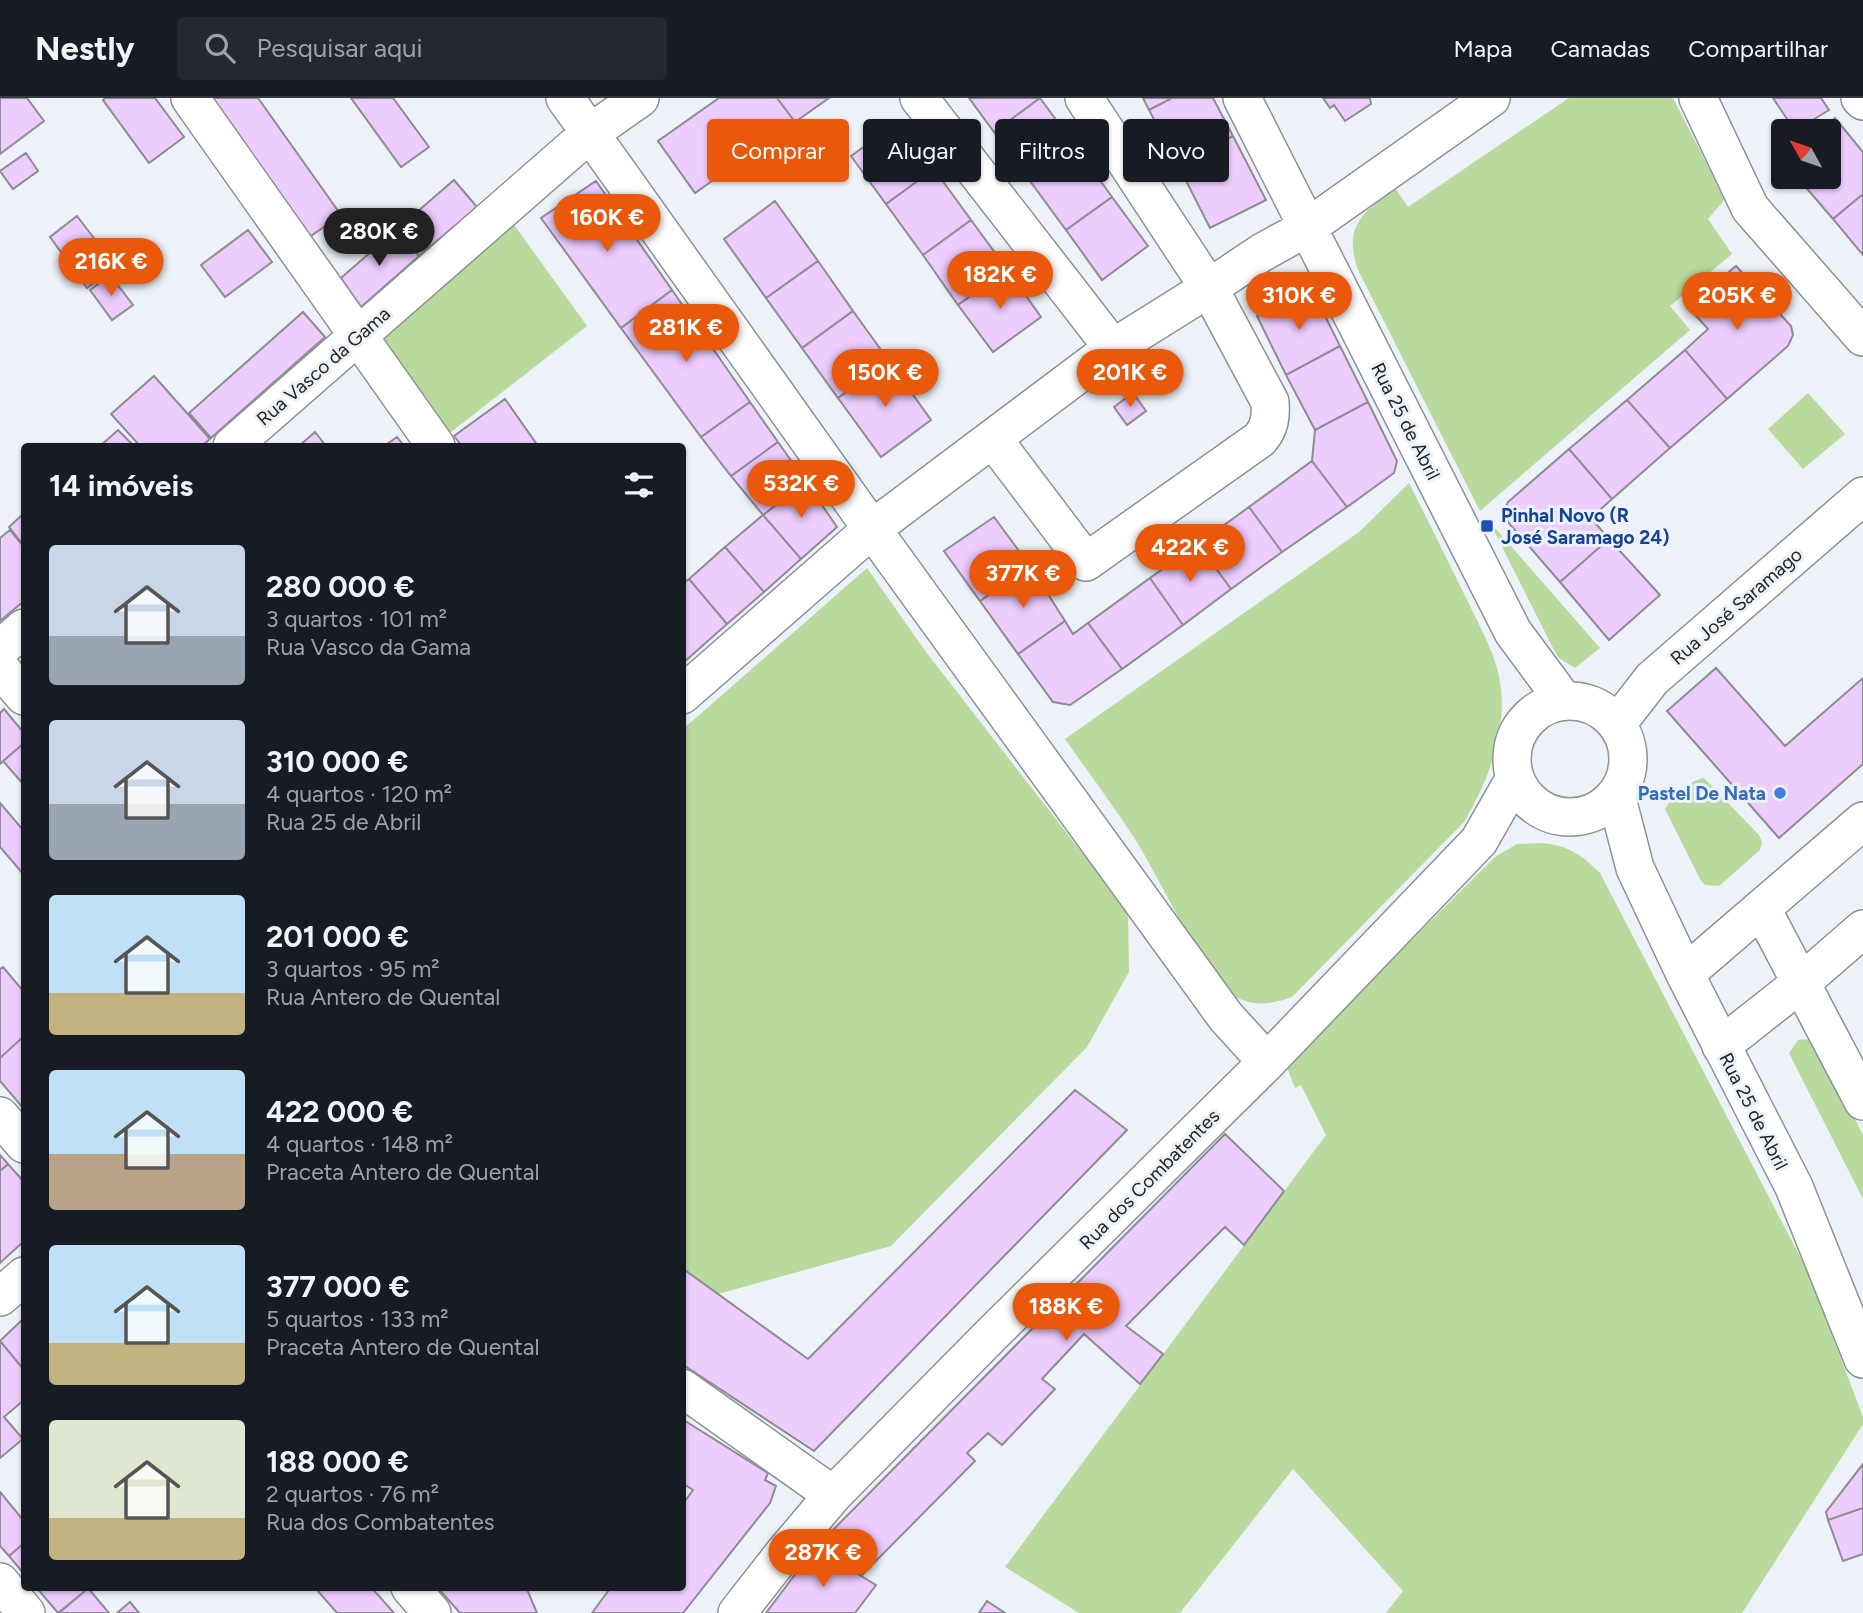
<!DOCTYPE html>
<html lang="pt">
<meta charset="utf-8">
<style>
:root{--surface:#171b24;--page:#242831;--text:#f1f3f6;--muted:#9ea1a6;--line:#363941;--accent:#ea580c}
body{margin:0;font-family:Figtree,sans-serif;background:var(--page);color:var(--text);height:100vh;display:flex;flex-direction:column;font-size:26px;white-space:nowrap}
*{box-sizing:border-box;margin:0}
p{font-size:23px;color:var(--muted)}
.icon{flex:none;width:38px;height:38px;fill:none;stroke:currentColor;stroke-width:2;stroke-linecap:round;stroke-linejoin:round}
.map{position:relative;flex:1;overflow:hidden}
.side{position:absolute;left:21px;top:345px;width:665px;height:1148px;display:flex;flex-direction:column;background:var(--surface);border-radius:7px;box-shadow:0 2px 5px #0004}
.side>*{flex:none}
.guide{position:absolute;left:707px;top:21px;width:665px;height:63px;display:flex;gap:14px}
.needle{width:46px;rotate:310deg}
.controls{position:absolute;left:1771px;top:21px;display:grid;gap:14px}
.controls a{display:grid;place-items:center;width:70px;height:70px;border-radius:7px;background:var(--surface);box-shadow:0 2px 5px #0004;font-size:35px}
.price{position:absolute;translate:-50% -60px;padding:0 16px;border-radius:24px;background:var(--accent);color:#fff;font-size:23px;line-height:46px;filter:drop-shadow(0 2px 4px #0008)}
.price::after{content:'';position:absolute;left:50%;top:42px;width:21px;height:16px;margin-left:-10px;background:inherit;clip-path:polygon(0 0,100% 0,50% 100%)}
.price.current{background:#222;color:#fff}
ul{padding:0;list-style:none}
li{display:flex;align-items:center;gap:21px;height:175px;padding:0 28px}
li span{display:grid;place-items:center;flex:none;width:196px;height:140px;border-radius:7px;color:#555}
li>.icon{margin-inline-start:auto}
span .icon{width:84px;height:84px;fill:#fffc;stroke-width:1}
li b{font-size:30px}
h2{display:flex;justify-content:space-between;align-items:center;height:84px;padding:0 28px;font-size:30px}
.chip{padding:0 24px;border-radius:7px;background:var(--surface);box-shadow:0 2px 5px #0004;font-size:24px;line-height:63px}
.chip.current{background:var(--accent);color:#fff}
header{display:flex;align-items:center;gap:42px;box-sizing:border-box;height:98px;padding:0 35px;background:var(--surface);border-bottom:2px solid var(--line)}
header strong{font-size:33px}
nav{display:flex;gap:38px;margin-inline-start:auto;font-size:24px}
.search{width:490px;height:63px;background:var(--page);display:flex;align-items:center;gap:18px;box-sizing:border-box;padding:0 24px;border-radius:7px;color:var(--muted);font-size:26px}
.map>svg:first-child{display:block}
.green{fill:#b8da9d}
.building{fill:#edccfe;stroke:#8f8b92;stroke-width:2}
.lines{fill:none;stroke-linecap:round;stroke-linejoin:round}
.minor-casing{stroke:#8d9298;stroke-width:40}
.minor{stroke:#fff;stroke-width:37}
.transit-dot{fill:#1a4fb4;stroke:#ecf2f8;stroke-width:2.5}
.shop-dot{fill:#3f7fe0;stroke:#ecf2f8;stroke-width:2.5}
.labels{text-anchor:middle;stroke-width:6;stroke-linejoin:round;paint-order:stroke}
.street-label{font-size:19px;fill:#232528;stroke:#ecf2f8}
.transit-label{font-size:19px;font-weight:bold;fill:#164399;stroke:#ecf2f8;text-anchor:start}
.shop-label{font-size:19px;font-weight:bold;fill:#366cbe;stroke:#ecf2f8;text-anchor:end}
</style>
<header>
<strong>Nestly</strong>
<div class="search"><svg class="icon" aria-label="search" viewBox="0 0 24 24"><circle cx="10" cy="10" r="6"/><path d="M15 15l6 6"/></svg>Pesquisar aqui</div>
<nav><a>Mapa</a><a>Camadas</a><a>Compartilhar</a></nav>
</header>
<div class="map">
<svg width="1863" height="1515" viewBox="0 0 1863 1515">
<rect width="100%" height="100%" fill="#ecf2f8"/>
<!-- green -->
<path class="green" d="M 1569,0 L 1673,0 L 1725,101 L 1708,121 L 1732,156 L 1670,208 L 1690,232 L 1480,413 L 1358,172 C 1343,128 1362,115 1395,90 L 1408,109 Z
M 512,124 L 587,228 L 441,342 L 371,244 Z
M 1808,295 L 1845,336 L 1803,371 L 1768,331 Z
M 1409,385 C 1429,425 1449,465 1469,506 C 1482,533 1498,561 1501,591 C 1506,636 1487,686 1464,724 L 1292,899 C 1276,905 1257,909 1240,901 C 1207,884 1158,777 1135,741 C 1113,707 1088,674 1065,641 L 1359,434 Z
M 1489,423 L 1600,550 L 1575,570 L 1559,560 L 1554,552 Z
M 867,470 L 926,554 L 1128,814 L 1129,874 L 1087,949 L 891,1148 L 718,1196 L 683,1170 L 682,632 Z
M 1704,680 L 1759,737 L 1762,744 L 1760,752 L 1719,788 L 1705,787 L 1700,781 L 1665,711 C 1674,698 1688,683 1704,680 Z
M 1544,745 C 1569,748 1583,758 1600,775 L 1809,1176 L 1863,1319 L 1863,1326 L 1742,1515 L 1386,1515 L 1403,1493 L 1293,1371 L 1180,1515 L 1079,1515 L 1005,1469 L 1326,1037 L 1301,987 L 1295,990 L 1286,967 L 1495,759 L 1517,746 Z
M 1810,941 L 1818,949 L 1863,1037 L 1863,1101 L 1789,955 L 1798,942 Z"/>
<!-- building -->
<path class="building" d="M 0,0 L 27,0 L 44,23 L 0,56 Z
M 105,0 L 155,0 L 184,39 L 149,65 L 103,2 Z
M 209,0 L 258,0 L 341,117 L 308,140 Z
M 351,0 L 393,0 L 429,49 L 401,69 Z
M 719,0 L 777,0 L 795,24 L 695,95 L 658,43 Z
M 777,0 L 829,0 L 795,24 Z
M 969,0 L 1040,0 L 994,34 Z
M 1040,0 L 1076,49 L 1030,83 L 994,34 Z
M 1143,0 L 1172,0 L 1149,12 Z
M 1172,0 L 1213,0 L 1233,38 L 1178,67 L 1149,12 Z
M 1323,0 L 1370,0 L 1371,6 L 1345,23 L 1334,7 L 1330,10 Z
M 1773,0 L 1821,0 L 1829,12 L 1795,33 Z
M 1835,20 L 1863,54 L 1863,96 L 1833,121 L 1797,79 L 1829,79 L 1829,33 L 1820,33 Z
M 900,23 L 934,71 L 886,106 L 851,58 Z
M 1233,38 L 1266,102 L 1210,130 L 1178,67 Z
M 1076,49 L 1112,99 L 1066,132 L 1030,83 Z
M 26,55 L 38,73 L 13,91 L 0,73 Z
M 934,71 L 971,122 L 923,157 L 886,106 Z
M 454,82 L 477,109 L 419,158 L 396,132 Z
M 596,83 L 672,192 L 621,230 L 541,120 Z
M 1863,96 L 1863,157 L 1833,121 Z
M 1112,99 L 1148,148 L 1102,182 L 1066,132 Z
M 775,103 L 818,163 L 766,200 L 724,141 Z
M 77,118 L 116,169 L 87,190 L 50,139 Z
M 971,122 L 1007,171 L 958,207 L 923,157 Z
M 248,132 L 272,164 L 225,199 L 201,167 Z
M 396,132 L 419,158 L 361,209 L 341,180 Z
M 818,163 L 853,213 L 802,250 L 766,200 Z
M 1736,168 L 1791,228 L 1793,237 L 1788,248 L 1727,301 L 1685,252 L 1708,231 L 1688,209 Z
M 1007,171 L 1041,219 L 993,254 L 958,207 Z
M 110,177 L 133,207 L 112,222 L 90,192 Z
M 672,192 L 750,304 L 701,339 L 621,230 Z
M 1312,192 L 1340,248 L 1286,277 L 1257,218 Z
M 853,213 L 889,263 L 838,300 L 802,250 Z
M 303,214 L 325,239 L 211,340 L 189,315 Z
M 1340,248 L 1368,304 L 1315,332 L 1286,277 Z
M 1685,252 L 1727,301 L 1670,350 L 1627,302 Z
M 889,263 L 931,322 L 881,359 L 838,300 Z
M 154,278 L 210,341 L 202,348 L 140,348 L 111,316 Z
M 1133,295 L 1146,313 L 1127,327 L 1114,309 Z
M 505,301 L 538,348 L 462,348 L 454,338 Z
M 1627,302 L 1670,350 L 1612,401 L 1569,351 Z
M 750,304 L 778,344 L 731,378 L 701,339 Z
M 1368,304 L 1397,363 L 1394,375 L 1347,409 L 1312,363 L 1315,332 Z
M 118,332 L 134,348 L 100,348 Z
M 315,334 L 326,348 L 299,348 Z
M 397,339 L 404,348 L 384,348 Z
M 778,344 L 806,384 L 763,417 L 731,378 Z
M 1569,351 L 1612,401 L 1591,420 L 1609,441 L 1560,484 L 1507,423 L 1504,413 L 1508,404 Z
M 1312,363 L 1347,409 L 1282,454 L 1249,409 Z
M 806,384 L 837,429 L 801,461 L 763,417 Z
M 1249,409 L 1282,454 L 1231,491 L 1198,446 Z
M 24,415 L 24,448 L 9,429 Z
M 763,417 L 801,461 L 764,494 L 725,449 Z
M 994,419 L 1030,468 L 980,503 L 944,453 Z
M 10,432 L 24,449 L 24,503 L 0,523 L 0,440 Z
M 1609,441 L 1660,497 L 1609,542 L 1560,484 Z
M 1198,446 L 1231,491 L 1183,527 L 1150,480 Z
M 725,449 L 764,494 L 727,526 L 689,481 Z
M 1030,468 L 1065,523 L 1018,556 L 980,503 Z
M 1150,480 L 1183,527 L 1122,571 L 1088,525 Z
M 689,481 L 727,526 L 683,565 L 682,486 Z
M 1065,523 L 1073,536 L 1088,525 L 1122,571 L 1070,607 L 1053,604 L 1018,556 Z
M 1716,570 L 1785,648 L 1863,580 L 1863,666 L 1779,740 L 1667,613 Z
M 4,611 L 24,635 L 24,645 L 0,666 L 0,615 Z
M 24,645 L 24,687 L 3,663 Z
M 0,705 L 24,733 L 24,777 L 0,749 Z
M 3,869 L 24,894 L 24,938 L 0,960 L 0,871 Z
M 24,938 L 24,1011 L 0,983 L 0,960 Z
M 1075,992 L 1127,1032 L 814,1353 L 682,1266 L 682,1170 L 808,1261 Z
M 1225,1036 L 1284,1093 L 1244,1147 L 1225,1129 L 1126,1228 L 1163,1256 L 1140,1286 L 1084,1236 L 1042,1281 L 1055,1291 L 1002,1347 L 988,1335 L 967,1355 L 975,1363 L 861,1478 L 815,1450 Z
M 0,1057 L 8,1066 L 0,1073 Z
M 8,1066 L 24,1084 L 24,1143 L 0,1165 L 0,1073 Z
M 24,1220 L 24,1272 L 0,1243 Z
M 0,1243 L 24,1272 L 24,1302 L 4,1319 L 23,1341 L 0,1360 Z
M 682,1321 L 768,1375 L 765,1382 L 776,1388 L 770,1405 L 683,1515 L 592,1515 L 611,1489 L 682,1489 L 682,1407 L 693,1392 L 682,1385 Z
M 1863,1366 L 1863,1410 L 1828,1422 L 1826,1414 Z
M 0,1394 L 24,1423 L 24,1445 L 9,1458 L 0,1448 Z
M 1863,1410 L 1863,1456 L 1843,1463 L 1828,1422 Z
M 24,1445 L 24,1476 L 9,1458 Z
M 815,1450 L 876,1487 L 855,1515 L 766,1515 Z
M 36,1489 L 81,1489 L 85,1493 L 58,1515 Z
M 320,1489 L 371,1489 L 394,1515 L 337,1515 L 317,1492 Z
M 437,1489 L 526,1489 L 537,1515 L 460,1515 Z
M 88,1490 L 109,1515 L 59,1515 L 85,1493 Z
M 987,1503 L 1005,1515 L 979,1515 Z
M 130,1504 L 139,1515 L 117,1515 Z"/>
<g class="lines">
<!-- minor casing -->
<g class="minor-casing">
<path id="minor" d="M 190,0 L 436,348
M 565,0 L 872,431 L 1226,919 L 1267,964
M 919,0 L 1113,250
M 1242,0 L 1513,534 L 1564,603
M 1698,0 L 1750,110 L 1863,239
M 1860,0 L 1863,3
M 993,341 L 1086,464 L 1260,341 C 1270,329 1271,319 1270,304 L 1209,190 L 1084,0
M 232,348 L 590,35 L 640,0
M 0,551 L 24,530
M 0,570 L 24,598
M 682,597 L 872,431 L 1113,250 L 1209,190 L 1261,155 L 1308,129 L 1491,0
M1512 661a58 58 0 1 1 116 0a58 58 0 1 1-116 0Z
M 1617,626 L 1652,581 L 1863,398
M 1616,697 L 1635,770 L 1685,876 L 1794,1089 L 1863,1261
M 1762,811 L 1863,1003
M 1685,876 L 1863,723
M 1721,948 L 1802,884 L 1863,831
M 0,1018 L 24,1046
M 0,1199 L 24,1178
M 682,1290 L 833,1397
M 0,1484 L 26,1515
M 410,1489 L 432,1515
M 737,1515 L 784,1455 L 833,1397 L 991,1237 L 1267,964 L 1479,743 L 1515,680"/>
</g>
<!-- minor -->
<use href="#minor" class="minor"/>
</g>
<!-- markers -->
<rect class="transit-dot" x="1480" y="421" width="14" height="14" rx="3.5"/>
<circle class="shop-dot" cx="1780" cy="695" r="7"/>
<g class="labels">
<!-- street labels -->
<g class="street-label">
<text transform="translate(323 268) rotate(-41)" y="7">Rua Vasco da Gama</text>
<text transform="translate(1406 323) rotate(63)" y="7">Rua 25 de Abril</text>
<text transform="translate(1736 508) rotate(-41)" y="7">Rua José Saramago</text>
<text transform="translate(1754 1013) rotate(63)" y="7">Rua 25 de Abril</text>
<text transform="translate(1149 1081) rotate(-45)" y="7">Rua dos Combatentes</text>
</g>
<!-- transit labels -->
<g class="transit-label">
<text x="1501" y="424">Pinhal Novo (R<tspan x="1501" dy="22">José Saramago 24)</tspan></text>
</g>
<!-- shop labels -->
<g class="shop-label">
<text x="1766" y="702">Pastel De Nata</text>
</g>
</g>
</svg>
<div class="controls">
<a><svg class="needle" viewBox="-14 -14 28 28"><path d="M0-13l5 13h-10z" fill="#e53935"/><path d="M0 13l5-13h-10z" fill="#9ea1a6"/></svg></a>
</div>
<b class="price" style="left:607px;top:156px">160K €</b>
<b class="price current" style="left:379px;top:170px">280K €</b>
<b class="price" style="left:111px;top:200px">216K €</b>
<b class="price" style="left:1000px;top:213px">182K €</b>
<b class="price" style="left:1299px;top:234px">310K €</b>
<b class="price" style="left:1737px;top:234px">205K €</b>
<b class="price" style="left:686px;top:266px">281K €</b>
<b class="price" style="left:885px;top:311px">150K €</b>
<b class="price" style="left:1130px;top:311px">201K €</b>
<b class="price" style="left:801px;top:422px">532K €</b>
<b class="price" style="left:1190px;top:486px">422K €</b>
<b class="price" style="left:1023px;top:512px">377K €</b>
<b class="price" style="left:1066px;top:1245px">188K €</b>
<b class="price" style="left:823px;top:1491px">287K €</b>
<div class="guide">
<a class="chip current">Comprar</a>
<a class="chip">Alugar</a>
<a class="chip">Filtros</a>
<a class="chip">Novo</a>
</div>
<section class="side">
<h2>14 imóveis<svg class="icon" aria-label="filters" viewBox="0 0 24 24"><path d="M4 7h16M4 17h16"/><circle cx="9" cy="7" r="2"/><circle cx="15" cy="17" r="2"/></svg></h2>
<ul>
<li><span style="background:linear-gradient(#c9d6e8 65%,#9aa5b1 0)"><svg class="icon" aria-label="home" viewBox="0 0 24 24"><path d="M3 11l9-7 9 7M6 9v11h12V9"/></svg></span><div><b>280 000 €</b><p>3 quartos · 101 m²</p><p>Rua Vasco da Gama</p></div></li>
<li><span style="background:linear-gradient(#c9d6e8 60%,#9aa5b1 0)"><svg class="icon" aria-label="home" viewBox="0 0 24 24"><path d="M3 11l9-7 9 7M6 9v11h12V9"/></svg></span><div><b>310 000 €</b><p>4 quartos · 120 m²</p><p>Rua 25 de Abril</p></div></li>
<li><span style="background:linear-gradient(#bfe0f5 70%,#c2b280 0)"><svg class="icon" aria-label="home" viewBox="0 0 24 24"><path d="M3 11l9-7 9 7M6 9v11h12V9"/></svg></span><div><b>201 000 €</b><p>3 quartos · 95 m²</p><p>Rua Antero de Quental</p></div></li>
<li><span style="background:linear-gradient(#bfe0f5 60%,#b9a48a 0)"><svg class="icon" aria-label="home" viewBox="0 0 24 24"><path d="M3 11l9-7 9 7M6 9v11h12V9"/></svg></span><div><b>422 000 €</b><p>4 quartos · 148 m²</p><p>Praceta Antero de Quental</p></div></li>
<li><span style="background:linear-gradient(#bfe0f5 70%,#c2b280 0)"><svg class="icon" aria-label="home" viewBox="0 0 24 24"><path d="M3 11l9-7 9 7M6 9v11h12V9"/></svg></span><div><b>377 000 €</b><p>5 quartos · 133 m²</p><p>Praceta Antero de Quental</p></div></li>
<li><span style="background:linear-gradient(#dfe7d0 70%,#c2b280 0)"><svg class="icon" aria-label="home" viewBox="0 0 24 24"><path d="M3 11l9-7 9 7M6 9v11h12V9"/></svg></span><div><b>188 000 €</b><p>2 quartos · 76 m²</p><p>Rua dos Combatentes</p></div></li>
</ul>
</section>
</div>
